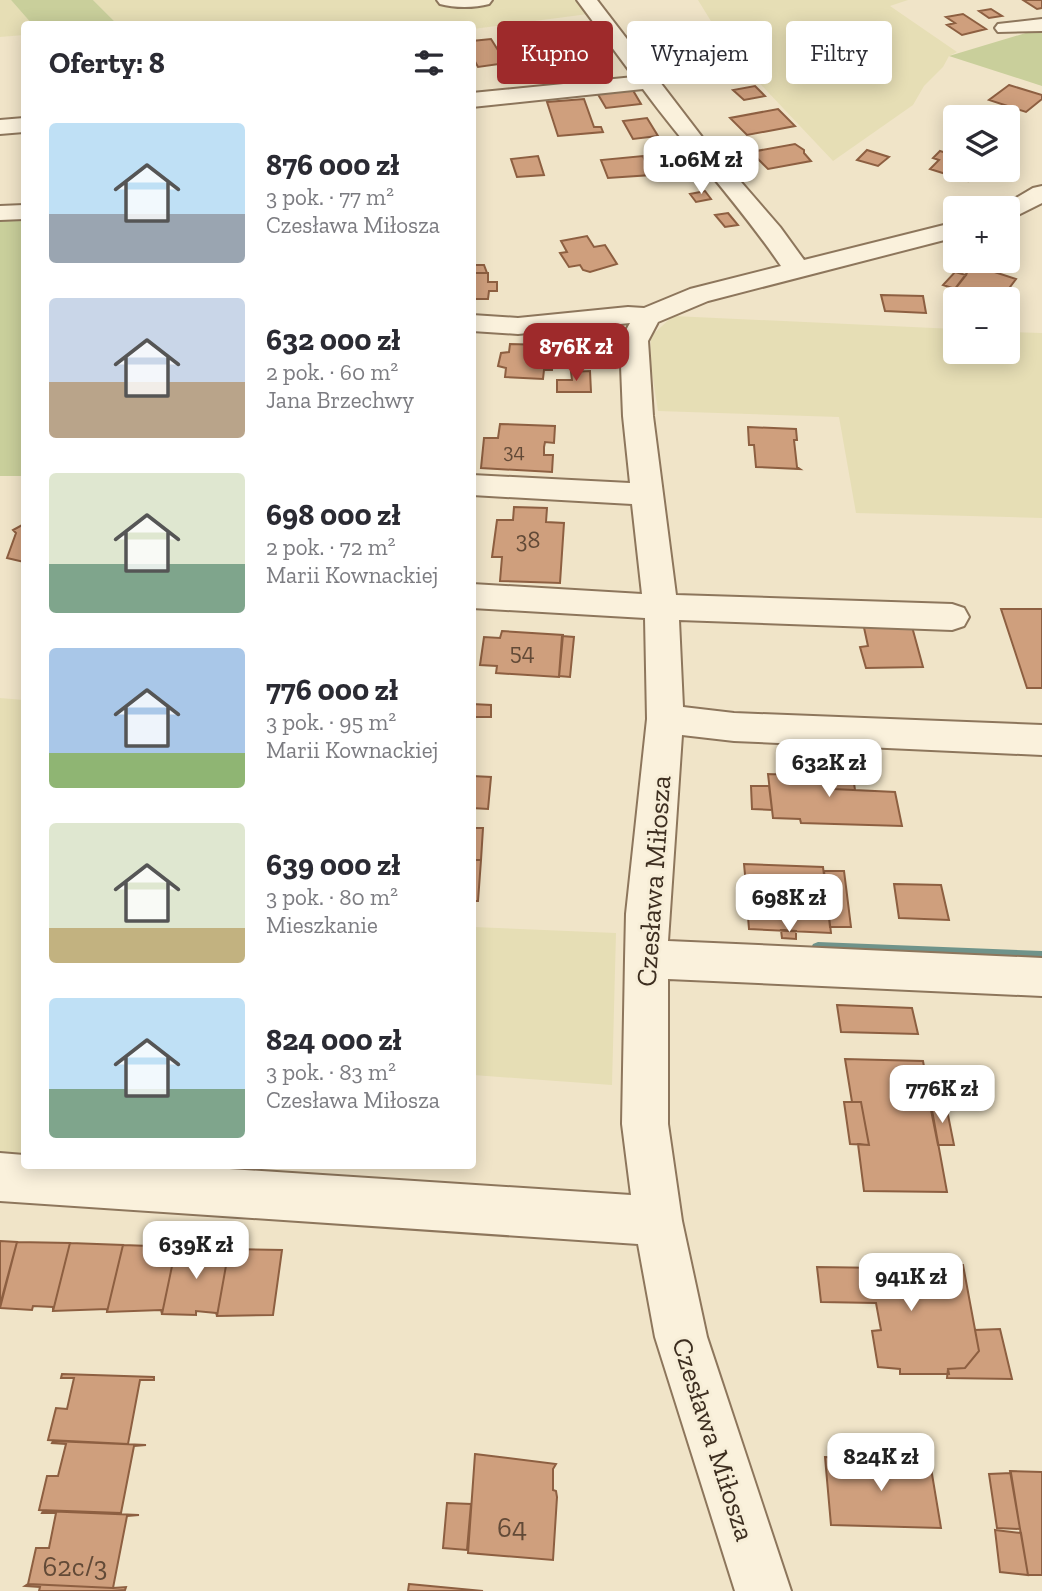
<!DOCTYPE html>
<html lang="pl">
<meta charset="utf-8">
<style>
:root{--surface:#fff;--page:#f2f2f3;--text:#2b2b33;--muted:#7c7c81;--accent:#9e2a2b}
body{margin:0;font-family:"Zilla Slab",serif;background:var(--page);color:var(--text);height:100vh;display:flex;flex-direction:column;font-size:26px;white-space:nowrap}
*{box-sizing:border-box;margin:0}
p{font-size:23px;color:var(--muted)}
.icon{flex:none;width:38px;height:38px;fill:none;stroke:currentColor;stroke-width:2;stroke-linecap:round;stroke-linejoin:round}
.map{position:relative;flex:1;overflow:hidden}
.details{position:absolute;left:21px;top:21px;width:455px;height:1148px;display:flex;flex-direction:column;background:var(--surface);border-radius:7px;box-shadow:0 4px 18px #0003}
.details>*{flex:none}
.banner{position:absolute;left:497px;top:21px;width:439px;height:63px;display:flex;gap:14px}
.tools{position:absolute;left:943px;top:105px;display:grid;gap:14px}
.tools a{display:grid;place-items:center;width:77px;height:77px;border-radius:7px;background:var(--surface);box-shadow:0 4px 18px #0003;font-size:35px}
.price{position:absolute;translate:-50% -60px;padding:0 16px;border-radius:14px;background:#fff;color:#222;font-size:23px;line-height:46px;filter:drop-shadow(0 2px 4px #0008)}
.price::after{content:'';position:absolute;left:50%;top:42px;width:21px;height:16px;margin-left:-10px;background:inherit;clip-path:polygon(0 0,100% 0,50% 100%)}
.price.current{background:var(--accent);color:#fff}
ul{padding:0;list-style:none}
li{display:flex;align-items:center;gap:21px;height:175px;padding:0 28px}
li span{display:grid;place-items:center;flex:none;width:196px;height:140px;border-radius:7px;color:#555}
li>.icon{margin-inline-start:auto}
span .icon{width:84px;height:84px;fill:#fffc;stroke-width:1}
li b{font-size:30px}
h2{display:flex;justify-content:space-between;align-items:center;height:84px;padding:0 28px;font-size:30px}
.tag{padding:0 24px;border-radius:7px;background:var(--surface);box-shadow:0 4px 18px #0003;font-size:24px;line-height:63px}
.tag.current{background:var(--accent);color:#fff}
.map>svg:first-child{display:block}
.farmland{fill:#e6deb5}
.green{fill:#c9cf9b}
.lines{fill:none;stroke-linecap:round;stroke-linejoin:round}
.stream{fill:#6f938a;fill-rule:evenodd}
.building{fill:#cf9f7d;stroke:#8d5f41;stroke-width:2}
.minor-casing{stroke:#8d765c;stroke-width:4}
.minor{fill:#faf1dc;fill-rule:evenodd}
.labels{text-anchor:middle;stroke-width:6;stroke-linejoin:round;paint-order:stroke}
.far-number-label{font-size:21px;fill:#624a37}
.number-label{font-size:24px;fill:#624a37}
.street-label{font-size:28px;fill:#3d2e20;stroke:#f7eed8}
.near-number-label{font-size:28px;fill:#624a37}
</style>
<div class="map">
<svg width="1042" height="1591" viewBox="0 0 1042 1591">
<rect width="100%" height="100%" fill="#f0e4c8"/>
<!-- farmland -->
<path class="farmland" d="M 0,0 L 11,0 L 32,24 L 24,24 L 24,35 L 0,37 Z
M 93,0 L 579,0 L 588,14 L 473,29 L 472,24 L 117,24 Z
M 698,0 L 908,0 L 890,6 L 957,52 L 949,56 L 943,67 L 924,86 L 913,105 L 833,161 L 730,52 Z
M 673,316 L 955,329 L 956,352 L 1008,352 L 1008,332 L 1042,333 L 1042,518 L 856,513 L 839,417 L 658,411 L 650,360 L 651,336 Z
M 0,698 L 24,700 L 24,1157 L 0,1156 Z
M 473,927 L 616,933 L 612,1085 L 473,1075 Z"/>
<!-- green -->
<path class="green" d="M 11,0 L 93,0 L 117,24 L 32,24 Z
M 1029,32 L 1042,32 L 1042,86 L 949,56 Z
M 0,218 L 24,218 L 24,476 L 0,476 Z"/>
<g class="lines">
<!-- stream -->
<path class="stream" d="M 818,942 L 1042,951 L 1042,963 L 818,954 L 813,952 L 811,948 L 813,944 Z"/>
</g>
<!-- building -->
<path class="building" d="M 1023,0 L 1042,0 L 1042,8 L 1037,9 Z
M 991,9 L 1002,16 L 989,18 L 979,11 Z
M 963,14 L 986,29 L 962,35 L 947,25 L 955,23 L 946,17 Z
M 491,39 L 506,63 L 478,67 L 472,56 L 472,41 Z
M 571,43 L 573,49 L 557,50 L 560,55 L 531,57 L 527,46 Z
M 581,60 L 589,77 L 559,80 L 551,63 Z
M 1009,85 L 1042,95 L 1042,99 L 1026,112 L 989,100 Z
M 755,86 L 765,96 L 744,100 L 733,90 Z
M 631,87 L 641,104 L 606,108 L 596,91 Z
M 584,99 L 594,127 L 601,127 L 603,132 L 558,136 L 547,102 Z
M 778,109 L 795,126 L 747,135 L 730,118 Z
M 647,118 L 658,136 L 633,139 L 623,121 Z
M 795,144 L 804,150 L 804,153 L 811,161 L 768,169 L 751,152 Z
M 867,150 L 889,157 L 878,166 L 857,160 Z
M 940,151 L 956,156 L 956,170 L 984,170 L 978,171 L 968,181 L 930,169 L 939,160 L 933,158 Z
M 538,156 L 544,175 L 517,177 L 511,159 Z
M 643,156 L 651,175 L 608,178 L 601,160 Z
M 705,191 L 711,199 L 696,202 L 690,194 Z
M 728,213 L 738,225 L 725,227 L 715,215 Z
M 587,236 L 594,247 L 605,245 L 617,264 L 590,272 L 583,270 L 580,265 L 569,267 L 560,253 L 567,252 L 561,241 Z
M 472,265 L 484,265 L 487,273 L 472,273 Z
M 973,265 L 1016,279 L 1001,299 L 956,301 L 948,298 Z
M 955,272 L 966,275 L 955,289 L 943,285 Z
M 472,273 L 488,273 L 488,282 L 497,282 L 497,291 L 489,291 L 488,299 L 472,299 Z
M 881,295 L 923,296 L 926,313 L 885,311 Z
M 510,344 L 546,345 L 546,354 L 553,355 L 552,370 L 544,370 L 543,379 L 505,377 L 506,368 L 498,366 L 501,353 L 509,352 Z
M 590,371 L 591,392 L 557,392 L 557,380 L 572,380 L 571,372 Z
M 500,424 L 555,426 L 554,443 L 545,442 L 544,447 L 544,455 L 553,455 L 552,472 L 481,468 L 484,438 L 498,438 Z
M 748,427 L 796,429 L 797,440 L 794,440 L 797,467 L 800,469 L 756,467 L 754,445 L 749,445 Z
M 514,507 L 547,508 L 546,522 L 564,523 L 560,583 L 500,581 L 502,557 L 492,557 L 497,520 L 513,520 Z
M 24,524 L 24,562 L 7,558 L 16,533 L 13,530 Z
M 1001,609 L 1042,609 L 1042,688 L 1027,688 Z
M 863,623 L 911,623 L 923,667 L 866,668 L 860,647 L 868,646 Z
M 502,631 L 563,635 L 559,677 L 496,673 L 497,666 L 480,665 L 484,637 L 500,638 Z
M 562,636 L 574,637 L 570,677 L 559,676 Z
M 472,704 L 491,705 L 491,717 L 472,717 Z
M 793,761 L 828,762 L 833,789 L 895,792 L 902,826 L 801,823 L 800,819 L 773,818 L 768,774 L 795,775 Z
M 472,776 L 491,777 L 488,809 L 472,808 Z
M 831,776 L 853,776 L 855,790 L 833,789 Z
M 751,786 L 769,786 L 772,810 L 752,809 Z
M 472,828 L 483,828 L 481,860 L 472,860 Z
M 472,860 L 481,860 L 478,901 L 472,901 Z
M 744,864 L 823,867 L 831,933 L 749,929 L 747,905 L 756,906 L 754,885 L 746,885 Z
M 824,871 L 844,871 L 851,927 L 830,927 Z
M 894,884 L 941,885 L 949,920 L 899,918 Z
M 781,930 L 796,931 L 796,939 L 782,938 Z
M 837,1005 L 912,1008 L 918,1034 L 841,1032 Z
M 845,1059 L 923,1061 L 947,1192 L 864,1191 L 858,1144 L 869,1145 L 861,1102 L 852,1102 Z
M 844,1102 L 861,1102 L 869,1145 L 850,1144 Z
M 930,1105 L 946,1105 L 954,1145 L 938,1145 Z
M 0,1241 L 17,1242 L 0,1305 Z
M 17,1242 L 70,1243 L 53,1311 L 53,1307 L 33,1306 L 32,1310 L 0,1308 Z
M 70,1243 L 123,1245 L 107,1312 L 107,1309 L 53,1311 Z
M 123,1245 L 176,1247 L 162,1314 L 161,1310 L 107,1312 Z
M 176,1247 L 229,1249 L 217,1316 L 216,1313 L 196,1311 L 196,1315 L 162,1314 Z
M 229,1249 L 282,1250 L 273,1315 L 217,1316 Z
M 884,1263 L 963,1265 L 979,1351 L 965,1368 L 948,1369 L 949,1374 L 900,1374 L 900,1369 L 878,1367 L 872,1331 L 881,1330 L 876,1303 L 821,1302 L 817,1267 L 884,1268 Z
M 1000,1329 L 1012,1379 L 947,1378 L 948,1369 L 965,1368 L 979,1351 L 975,1330 Z
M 62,1374 L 154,1377 L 154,1380 L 140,1380 L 128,1444 L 48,1440 L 56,1408 L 67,1409 L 74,1378 L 61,1378 Z
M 53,1441 L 146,1445 L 134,1446 L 121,1513 L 39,1510 L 47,1476 L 58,1476 L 66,1444 L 52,1443 Z
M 475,1454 L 556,1464 L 553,1469 L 553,1490 L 556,1491 L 557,1497 L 553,1560 L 468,1553 Z
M 825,1457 L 930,1462 L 941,1528 L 831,1525 Z
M 1010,1471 L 1042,1472 L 1042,1575 L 1028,1575 Z
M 1011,1473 L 1020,1529 L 997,1528 L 989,1474 Z
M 447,1503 L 471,1504 L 467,1550 L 443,1548 Z
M 43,1511 L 139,1515 L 127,1516 L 113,1588 L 28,1584 L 36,1548 L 49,1548 L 56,1513 L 42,1513 Z
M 995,1530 L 1021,1533 L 1028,1575 L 1000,1572 Z
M 28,1584 L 113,1588 L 126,1587 L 125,1590 L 112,1591 L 39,1591 L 40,1587 L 25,1586 Z
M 409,1584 L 483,1591 L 408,1591 Z"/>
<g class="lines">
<!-- minor casing -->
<g class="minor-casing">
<path id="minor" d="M 437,0 L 492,0 L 489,4 C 475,8 454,8 440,4 Z
M 577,0 L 597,0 L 702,137 L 780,227 L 804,260 L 956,222 L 956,237 L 708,301 L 658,322 L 648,341 L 653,416 L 676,595 L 952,604 L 964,608 L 969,617 L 964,626 L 952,630 L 679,620 L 683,707 L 734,713 L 1042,725 L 1042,755 L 734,741 L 682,735 L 668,941 L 1042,958 L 1042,996 L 668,979 L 668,1124 L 682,1221 L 707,1337 L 791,1591 L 735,1591 L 655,1337 L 638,1244 L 0,1201 L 0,1153 L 24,1155 L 24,1166 L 184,1166 L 631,1195 L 622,1124 L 625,959 L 626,914 L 647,719 L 645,618 L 472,608 L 472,584 L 642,594 L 632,504 L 472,495 L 472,475 L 630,483 L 623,416 L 620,341 L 630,323 L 518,334 L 472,331 L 472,315 L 518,318 L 628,307 L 644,308 L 690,289 L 781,266 C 739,204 687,149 643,89 L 472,107 L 472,93 L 634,77 Z
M 1042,19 L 1042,31 L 998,32 L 995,28 L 998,24 Z
M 24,118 L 24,132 L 0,134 L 0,120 Z
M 1042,186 L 1042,203 L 1008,220 L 1008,208 L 999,208 L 1033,188 Z
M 24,205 L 24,219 L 0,220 L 0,206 Z"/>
</g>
<!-- minor -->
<use href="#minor" class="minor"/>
</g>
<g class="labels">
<!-- far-number labels -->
<g class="far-number-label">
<text x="514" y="458">34</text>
</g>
<!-- number labels -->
<g class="number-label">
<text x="528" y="548">38</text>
<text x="522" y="660">54</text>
</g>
<!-- street labels -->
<g class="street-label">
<text transform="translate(653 881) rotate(-86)" y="10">Czesława Miłosza</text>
<text transform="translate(714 1439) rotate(72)" y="10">Czesława Miłosza</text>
</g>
<!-- near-number labels -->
<g class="near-number-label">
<text x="512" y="1537">64</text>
<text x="75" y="1576">62c/3</text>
</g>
</g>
</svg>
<div class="tools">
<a><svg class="icon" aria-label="layers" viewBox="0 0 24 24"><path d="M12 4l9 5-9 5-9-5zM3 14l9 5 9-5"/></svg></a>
<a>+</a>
<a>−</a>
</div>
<b class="price" style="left:701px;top:196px">1.06M zł</b>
<b class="price current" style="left:576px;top:383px">876K zł</b>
<b class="price" style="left:829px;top:799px">632K zł</b>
<b class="price" style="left:789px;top:934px">698K zł</b>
<b class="price" style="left:942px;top:1125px">776K zł</b>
<b class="price" style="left:196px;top:1281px">639K zł</b>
<b class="price" style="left:911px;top:1313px">941K zł</b>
<b class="price" style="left:881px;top:1493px">824K zł</b>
<div class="banner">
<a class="tag current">Kupno</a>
<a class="tag">Wynajem</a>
<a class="tag">Filtry</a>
</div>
<section class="details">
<h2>Oferty: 8<svg class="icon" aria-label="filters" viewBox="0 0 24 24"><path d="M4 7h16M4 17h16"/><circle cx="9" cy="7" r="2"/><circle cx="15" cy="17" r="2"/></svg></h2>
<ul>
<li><span style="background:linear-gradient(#bfe0f5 65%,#9aa5b1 0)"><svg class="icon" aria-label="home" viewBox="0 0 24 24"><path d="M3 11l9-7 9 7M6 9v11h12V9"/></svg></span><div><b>876 000 zł</b><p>3 pok. · 77 m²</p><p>Czesława Miłosza</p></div></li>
<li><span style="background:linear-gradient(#c9d6e8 60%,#b9a48a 0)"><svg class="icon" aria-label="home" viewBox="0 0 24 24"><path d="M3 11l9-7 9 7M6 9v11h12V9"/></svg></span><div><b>632 000 zł</b><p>2 pok. · 60 m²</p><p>Jana Brzechwy</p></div></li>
<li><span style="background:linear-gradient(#dfe7d0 65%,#7fa58c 0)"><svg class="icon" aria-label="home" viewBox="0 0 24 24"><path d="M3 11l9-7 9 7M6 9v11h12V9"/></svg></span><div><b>698 000 zł</b><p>2 pok. · 72 m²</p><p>Marii Kownackiej</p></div></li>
<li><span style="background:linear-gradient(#a9c7e8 75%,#8fb573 0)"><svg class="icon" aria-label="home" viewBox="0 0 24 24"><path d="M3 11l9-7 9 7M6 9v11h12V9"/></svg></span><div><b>776 000 zł</b><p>3 pok. · 95 m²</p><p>Marii Kownackiej</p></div></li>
<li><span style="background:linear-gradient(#dfe7d0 75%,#c2b280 0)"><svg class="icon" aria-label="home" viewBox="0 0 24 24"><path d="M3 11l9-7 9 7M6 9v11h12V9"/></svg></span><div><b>639 000 zł</b><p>3 pok. · 80 m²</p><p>Mieszkanie</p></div></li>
<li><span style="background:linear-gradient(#bfe0f5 65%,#7fa58c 0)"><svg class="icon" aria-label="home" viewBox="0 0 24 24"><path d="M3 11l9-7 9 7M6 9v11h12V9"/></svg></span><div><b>824 000 zł</b><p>3 pok. · 83 m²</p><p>Czesława Miłosza</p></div></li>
</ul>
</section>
</div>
